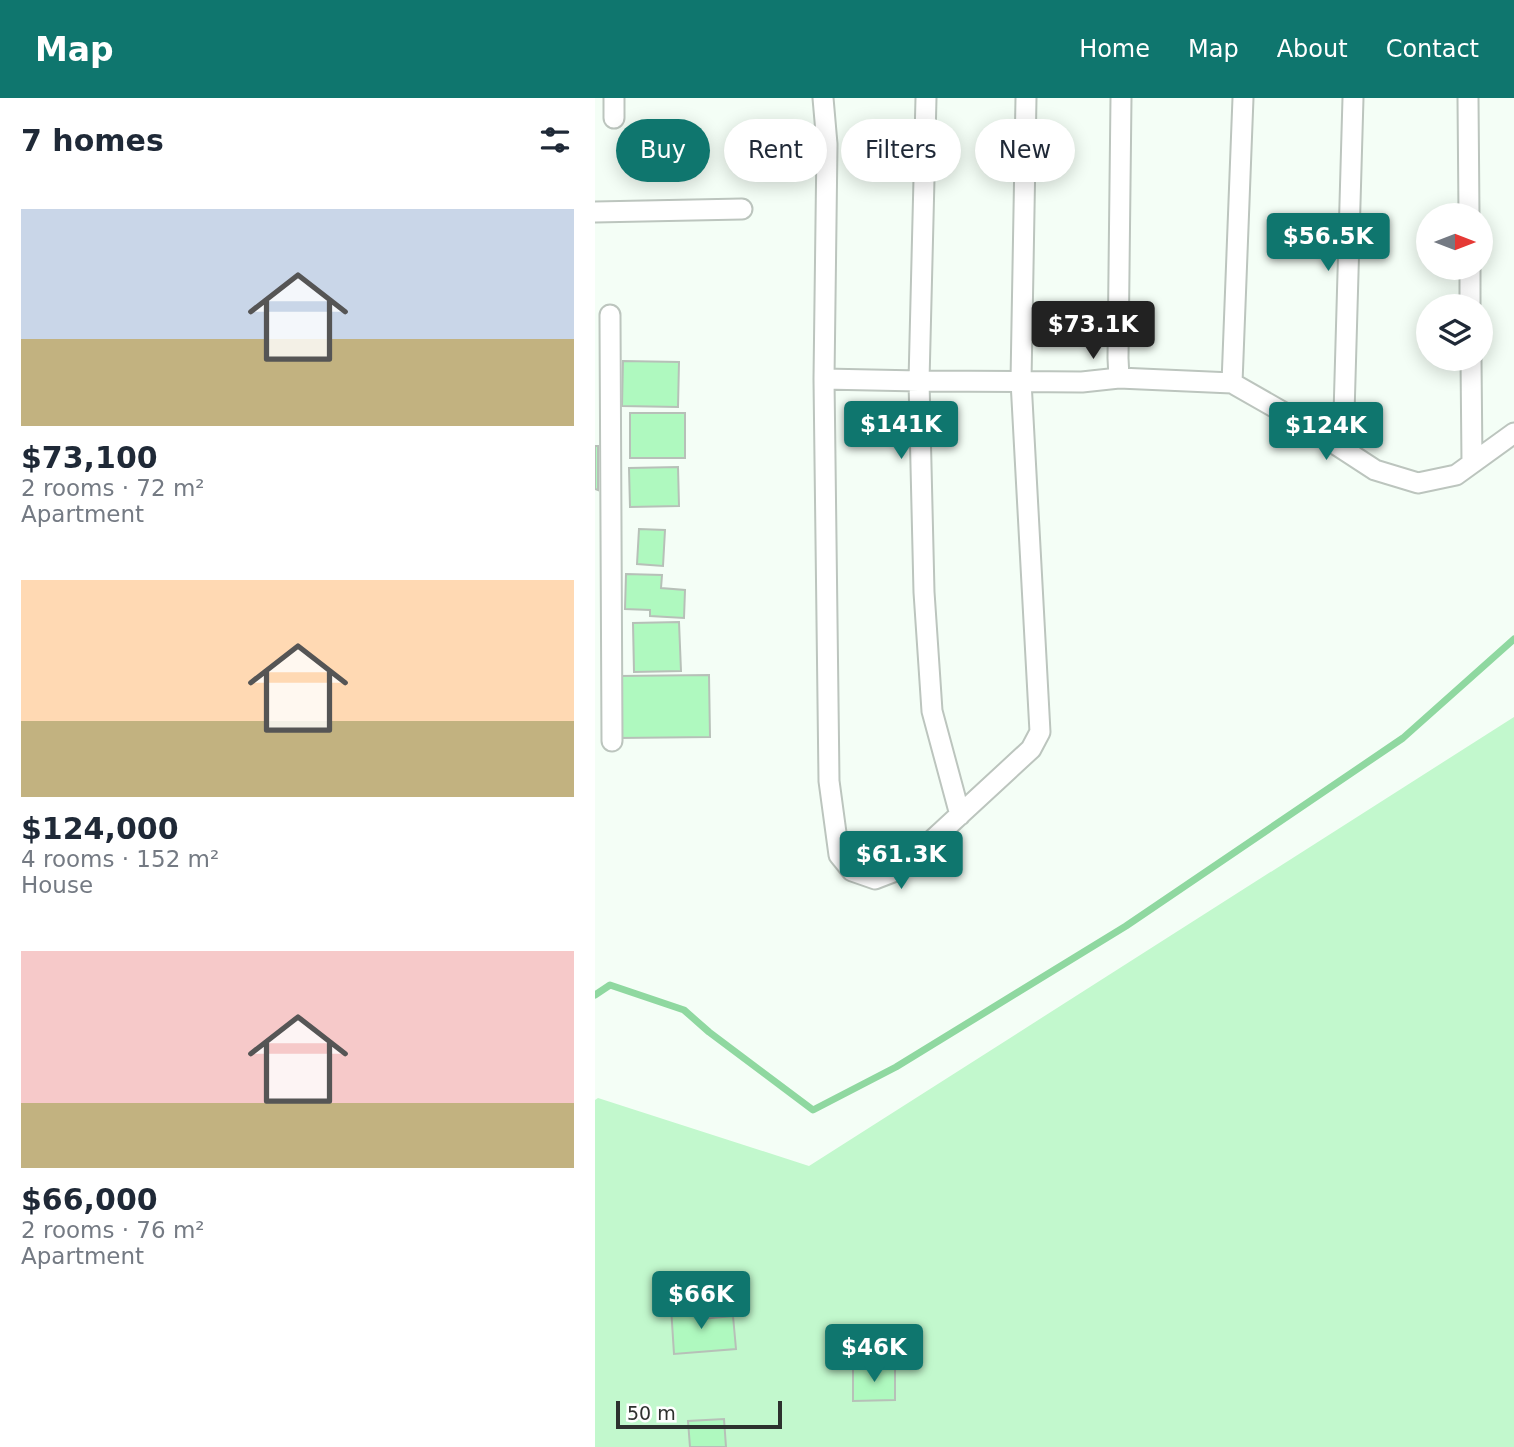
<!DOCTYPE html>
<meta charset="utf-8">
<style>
:root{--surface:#fff;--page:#f2f2f3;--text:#1f2937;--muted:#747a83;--accent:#0f766e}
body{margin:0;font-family:"DejaVu Sans",sans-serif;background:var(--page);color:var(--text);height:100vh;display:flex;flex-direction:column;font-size:26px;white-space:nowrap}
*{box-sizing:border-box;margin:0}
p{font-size:23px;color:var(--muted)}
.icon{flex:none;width:38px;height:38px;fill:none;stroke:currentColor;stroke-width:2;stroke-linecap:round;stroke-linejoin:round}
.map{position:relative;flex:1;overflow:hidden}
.sheet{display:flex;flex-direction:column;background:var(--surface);width:595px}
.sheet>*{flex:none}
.hud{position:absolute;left:21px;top:21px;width:665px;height:63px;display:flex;gap:14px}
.needle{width:46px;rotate:90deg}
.fabs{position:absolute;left:821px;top:105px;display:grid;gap:14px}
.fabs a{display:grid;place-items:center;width:77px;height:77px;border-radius:50%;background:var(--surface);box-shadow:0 4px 18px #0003;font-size:35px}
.scale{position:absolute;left:21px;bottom:18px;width:166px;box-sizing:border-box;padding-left:7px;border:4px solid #2d312e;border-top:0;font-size:19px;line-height:24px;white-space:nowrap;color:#2d312e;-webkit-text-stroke:5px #fff;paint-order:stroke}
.price{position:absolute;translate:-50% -60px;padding:0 16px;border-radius:7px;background:var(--accent);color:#fff;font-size:23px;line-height:46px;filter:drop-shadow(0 2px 4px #0008)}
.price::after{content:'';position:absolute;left:50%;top:42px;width:21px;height:16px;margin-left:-10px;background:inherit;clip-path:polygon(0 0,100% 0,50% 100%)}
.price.active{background:#222;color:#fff}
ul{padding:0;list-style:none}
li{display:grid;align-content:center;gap:14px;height:371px;padding:0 21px}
li span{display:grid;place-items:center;height:217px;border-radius:0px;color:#555}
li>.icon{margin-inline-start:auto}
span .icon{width:126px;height:126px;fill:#fffc;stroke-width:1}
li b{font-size:30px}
h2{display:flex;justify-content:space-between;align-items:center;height:84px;padding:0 21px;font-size:30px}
.chip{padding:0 24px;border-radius:32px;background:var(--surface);box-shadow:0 4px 18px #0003;font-size:24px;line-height:63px}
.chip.active{background:var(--accent);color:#fff}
header{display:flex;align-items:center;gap:42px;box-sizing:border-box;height:98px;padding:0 35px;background:var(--accent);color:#fff}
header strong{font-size:33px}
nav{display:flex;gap:38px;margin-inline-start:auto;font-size:24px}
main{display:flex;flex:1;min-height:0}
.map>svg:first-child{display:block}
.green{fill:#c2f8cd}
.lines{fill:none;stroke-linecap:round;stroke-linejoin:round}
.stream{stroke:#8fd8a0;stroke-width:7}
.building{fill:#aff9bf;stroke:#b7c0b8;stroke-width:2}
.minor-casing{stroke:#bcc5be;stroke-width:23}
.minor{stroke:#fff;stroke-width:19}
</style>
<header>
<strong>Map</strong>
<nav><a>Home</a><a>Map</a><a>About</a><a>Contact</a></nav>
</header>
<main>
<section class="sheet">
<h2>7 homes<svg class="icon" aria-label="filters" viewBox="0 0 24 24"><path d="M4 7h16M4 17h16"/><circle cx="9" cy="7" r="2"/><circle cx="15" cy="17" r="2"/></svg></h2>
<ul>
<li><span style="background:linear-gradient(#c9d6e8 60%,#c2b280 0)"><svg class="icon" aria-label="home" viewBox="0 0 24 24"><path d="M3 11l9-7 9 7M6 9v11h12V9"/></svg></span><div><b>$73,100</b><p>2 rooms · 72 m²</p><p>Apartment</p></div></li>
<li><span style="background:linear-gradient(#ffd9b3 65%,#c2b280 0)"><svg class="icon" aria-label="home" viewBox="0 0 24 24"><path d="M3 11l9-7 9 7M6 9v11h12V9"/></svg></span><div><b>$124,000</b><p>4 rooms · 152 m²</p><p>House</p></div></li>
<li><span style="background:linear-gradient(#f6c9c9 70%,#c2b280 0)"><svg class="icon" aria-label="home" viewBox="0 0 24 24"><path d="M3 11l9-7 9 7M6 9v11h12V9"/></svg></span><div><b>$66,000</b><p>2 rooms · 76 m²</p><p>Apartment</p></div></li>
</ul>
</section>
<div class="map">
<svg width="919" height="1349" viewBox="0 0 919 1349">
<rect width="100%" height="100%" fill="#f4fef6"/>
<!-- green -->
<path class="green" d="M 919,619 L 919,1349 L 0,1349 L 0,1002 L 3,1000 L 214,1068 Z"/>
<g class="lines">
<!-- stream -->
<path class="stream" d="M 0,897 L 15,887 L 89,912 L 114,934 L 218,1012 L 301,969 L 531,828 L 808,640 L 919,541"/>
</g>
<!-- building -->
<path class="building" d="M 28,263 L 84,264 L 83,309 L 27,308 Z
M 35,315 L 90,315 L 90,360 L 35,360 Z
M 0,348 L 3,348 L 3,392 L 0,391 Z
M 83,369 L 84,408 L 35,409 L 34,370 Z
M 44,431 L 70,432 L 68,468 L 42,466 Z
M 31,476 L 67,477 L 66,490 L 90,492 L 89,520 L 55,518 L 55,512 L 30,511 Z
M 84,524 L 86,573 L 39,574 L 38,525 Z
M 114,577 L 115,639 L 24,640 L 24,578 Z
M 106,1207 L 107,1221 L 138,1218 L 141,1251 L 79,1256 L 76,1209 Z
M 300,1269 L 300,1302 L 258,1303 L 258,1270 Z
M 129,1321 L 131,1349 L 95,1349 L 93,1323 Z"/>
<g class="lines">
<!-- minor casing -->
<g class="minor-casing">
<path id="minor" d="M 19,0 L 19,20
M 228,0 L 232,46 L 229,281 L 234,683 L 244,757 L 257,773 L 280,781 L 306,771 L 436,651 L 445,634 L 426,283 L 431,0
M 331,0 L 324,283 L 329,494 L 337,613 L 365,717
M 873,0 L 874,117
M 0,114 L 147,111
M 875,170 L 875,208
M 15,217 L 17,643
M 876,261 L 877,365
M 524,280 L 637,285 L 714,329 L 780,372 L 823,385 L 861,377 L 919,335
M 229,281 L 324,283 L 487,284 L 524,280 L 523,260 L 526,0
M 637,285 L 648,0
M 748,351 L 758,0"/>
</g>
<!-- minor -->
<use href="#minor" class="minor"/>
</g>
</svg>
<div class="fabs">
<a><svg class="needle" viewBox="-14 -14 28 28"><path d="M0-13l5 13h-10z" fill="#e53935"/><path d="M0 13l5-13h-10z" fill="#747a83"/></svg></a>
<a><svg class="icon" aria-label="layers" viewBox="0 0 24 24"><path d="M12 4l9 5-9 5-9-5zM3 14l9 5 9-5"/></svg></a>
</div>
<div class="scale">50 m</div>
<b class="price" style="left:733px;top:175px">$56.5K</b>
<b class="price active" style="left:498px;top:263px">$73.1K</b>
<b class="price" style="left:306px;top:363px">$141K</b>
<b class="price" style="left:731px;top:364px">$124K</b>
<b class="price" style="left:306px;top:793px">$61.3K</b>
<b class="price" style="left:106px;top:1233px">$66K</b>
<b class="price" style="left:279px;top:1286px">$46K</b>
<div class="hud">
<a class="chip active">Buy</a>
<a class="chip">Rent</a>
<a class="chip">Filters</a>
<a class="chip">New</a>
</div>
</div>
</main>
